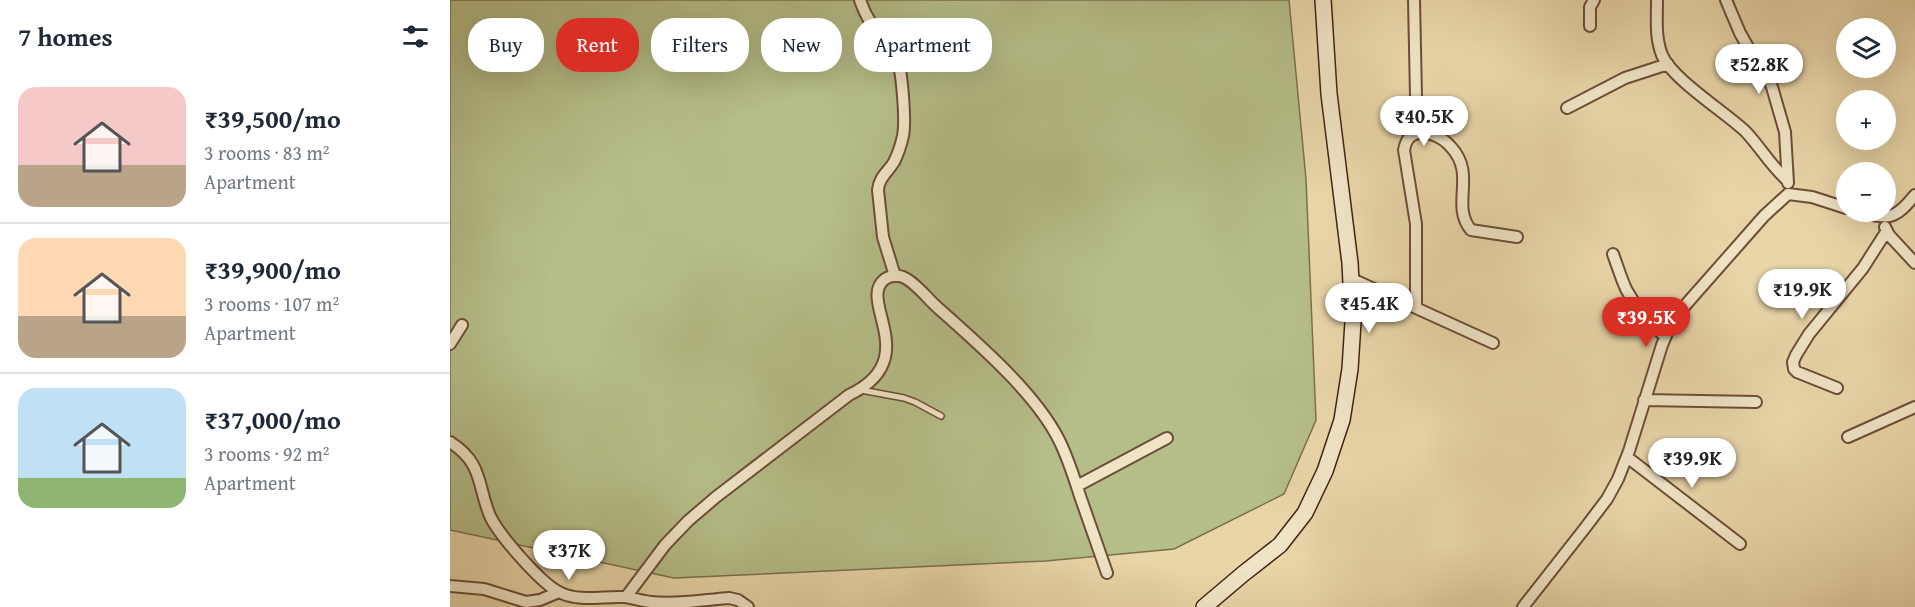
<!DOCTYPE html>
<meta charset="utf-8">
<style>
:root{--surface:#fff;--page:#f6f6f7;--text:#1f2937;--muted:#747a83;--line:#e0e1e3;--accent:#d93025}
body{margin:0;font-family:"Gentium Book Plus",serif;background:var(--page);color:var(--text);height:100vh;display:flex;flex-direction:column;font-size:22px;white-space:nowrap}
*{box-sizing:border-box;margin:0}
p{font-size:20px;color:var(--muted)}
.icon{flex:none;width:33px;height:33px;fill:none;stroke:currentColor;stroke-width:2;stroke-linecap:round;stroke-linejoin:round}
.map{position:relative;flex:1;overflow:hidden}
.drawer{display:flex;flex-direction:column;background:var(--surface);width:450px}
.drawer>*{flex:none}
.banner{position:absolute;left:18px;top:18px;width:570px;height:54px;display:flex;gap:12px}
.fabs{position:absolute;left:1386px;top:18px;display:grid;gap:12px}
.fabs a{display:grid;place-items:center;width:60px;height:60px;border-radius:50%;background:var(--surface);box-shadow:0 6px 24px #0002;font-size:30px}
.price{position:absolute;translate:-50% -51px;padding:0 14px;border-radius:21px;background:#fff;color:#222;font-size:20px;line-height:39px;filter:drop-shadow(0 2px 3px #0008)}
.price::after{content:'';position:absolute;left:50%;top:36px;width:18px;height:14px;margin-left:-9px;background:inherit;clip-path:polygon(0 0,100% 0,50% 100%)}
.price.selected{background:var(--accent);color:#fff}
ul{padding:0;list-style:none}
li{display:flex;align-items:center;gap:18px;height:150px;padding:0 18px}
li+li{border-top:2px solid var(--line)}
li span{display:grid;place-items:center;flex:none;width:168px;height:120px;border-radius:18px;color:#555}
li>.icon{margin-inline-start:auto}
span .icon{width:72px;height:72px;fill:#fffc;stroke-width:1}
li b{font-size:26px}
h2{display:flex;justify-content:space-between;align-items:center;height:72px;padding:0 18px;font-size:26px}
.tag{padding:0 21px;border-radius:24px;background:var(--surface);box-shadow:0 6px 24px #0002;font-size:21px;line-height:54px}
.tag.selected{background:var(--accent);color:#fff}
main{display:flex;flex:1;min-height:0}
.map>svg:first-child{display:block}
.green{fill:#b5bd88;stroke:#7c6f4e;stroke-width:1.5}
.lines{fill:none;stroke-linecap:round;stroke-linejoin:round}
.service-casing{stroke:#6d4e38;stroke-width:8}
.minor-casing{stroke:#6d4e38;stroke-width:14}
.secondary-casing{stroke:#442113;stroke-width:18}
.service{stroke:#f0e4c6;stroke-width:5}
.minor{stroke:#f0e4c6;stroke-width:10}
.secondary{stroke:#f0e4c6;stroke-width:15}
</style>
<main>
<section class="drawer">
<h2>7 homes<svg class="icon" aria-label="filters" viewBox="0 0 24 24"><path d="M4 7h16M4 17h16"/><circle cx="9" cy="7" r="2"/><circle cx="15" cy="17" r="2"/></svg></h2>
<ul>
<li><span style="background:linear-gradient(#f6c9c9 65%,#b9a48a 0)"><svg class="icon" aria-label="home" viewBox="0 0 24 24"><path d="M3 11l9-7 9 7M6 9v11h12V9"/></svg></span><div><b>₹39,500/mo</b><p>3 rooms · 83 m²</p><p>Apartment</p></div></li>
<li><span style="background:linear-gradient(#ffd9b3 65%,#b9a48a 0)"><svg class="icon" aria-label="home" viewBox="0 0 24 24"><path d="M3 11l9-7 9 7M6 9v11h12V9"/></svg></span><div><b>₹39,900/mo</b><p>3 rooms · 107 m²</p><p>Apartment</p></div></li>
<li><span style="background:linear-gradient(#bfe0f5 75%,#8fb573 0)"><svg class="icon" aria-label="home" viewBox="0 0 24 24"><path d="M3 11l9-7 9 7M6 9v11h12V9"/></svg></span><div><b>₹37,000/mo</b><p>3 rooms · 92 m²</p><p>Apartment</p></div></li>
</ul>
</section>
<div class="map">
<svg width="1465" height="607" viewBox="0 0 1465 607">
<rect width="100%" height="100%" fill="#e8d5a8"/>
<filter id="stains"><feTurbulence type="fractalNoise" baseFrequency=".00333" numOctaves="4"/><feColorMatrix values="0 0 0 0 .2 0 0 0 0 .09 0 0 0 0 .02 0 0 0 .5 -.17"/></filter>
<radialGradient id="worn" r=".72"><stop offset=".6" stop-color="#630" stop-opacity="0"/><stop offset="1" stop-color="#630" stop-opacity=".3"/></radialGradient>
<!-- green -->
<path class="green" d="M 0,0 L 839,0 L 856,179 L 866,420 L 834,494 L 724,549 L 596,561 L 224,578 L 0,530 Z"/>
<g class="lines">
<!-- service casing -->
<g class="service-casing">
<path id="service" d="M 445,53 L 521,44
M 411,390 L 454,398 L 465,402 L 491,416"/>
</g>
<!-- minor casing -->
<g class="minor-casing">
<path id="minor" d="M 410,0 C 413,9 417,17 422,25 C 429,34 440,43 446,54 C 452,68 456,121 453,136 C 451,145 448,154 444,162 C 438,172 429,177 428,190 L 433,237 L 445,276
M 1207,0 C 1207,18 1205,38 1212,55 C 1222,79 1275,112 1296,132 C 1311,148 1320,165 1338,181
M 1276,0 L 1290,33 L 1299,49 L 1312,65 L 1322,87 L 1335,132 L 1338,183
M 1140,26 L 1140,7 L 1144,0
M 1117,108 L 1175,78 L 1218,64
M 963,135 L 966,96 L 964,0
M 1409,212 C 1439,219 1444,221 1465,195
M 1435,227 L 1439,235 L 1465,263
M 1163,254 C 1167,265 1171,278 1176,289 C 1186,308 1201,322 1215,337
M 900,278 L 1043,343
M 966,307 L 966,224 L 954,150 C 956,141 958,136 968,133 C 976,131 983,134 990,138 C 995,140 997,143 1001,147 C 1027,175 1000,205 1021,230 L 1067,237
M 0,344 L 12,325
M 1387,388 L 1347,372 L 1344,369 L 1343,362 L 1346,355 L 1359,334 L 1413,268 L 1436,232
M 1194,400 L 1306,402
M 1398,437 L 1465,407
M 0,442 C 33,463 27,484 40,516 C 49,535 92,585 111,593 C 130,602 153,596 174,597 C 183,598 192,601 201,602 C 227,605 253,600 279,598 L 288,600 L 298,607
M 1177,457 L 1290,544
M 627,486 L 717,438
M 0,586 L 34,589 L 76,602 L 90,600 L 109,592
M 176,597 L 215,545 L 238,521 L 266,497 L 399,395 C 475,359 406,300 435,279 C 440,276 447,275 453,277 C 465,282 477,298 487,307 C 527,343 585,392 609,440 C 618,458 624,477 630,496 C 639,522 648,547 657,573
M 1073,607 L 1135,528 L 1157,499 L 1168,479 L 1179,451 L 1212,345 L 1220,326 L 1232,309 L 1314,216 L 1338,194 L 1362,197 L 1396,208"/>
</g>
<!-- secondary casing -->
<g class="secondary-casing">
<path id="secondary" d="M 754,607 L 793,574 L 830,545 L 855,513 L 875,471 L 892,420 L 900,369 L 903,322 L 900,263 L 879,94 L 873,0"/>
</g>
<!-- service -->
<use href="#service" class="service"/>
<!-- minor -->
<use href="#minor" class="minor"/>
<!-- secondary -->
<use href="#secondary" class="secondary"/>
</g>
<rect width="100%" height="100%" filter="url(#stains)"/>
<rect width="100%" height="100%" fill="url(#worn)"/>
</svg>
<div class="fabs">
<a><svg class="icon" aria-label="layers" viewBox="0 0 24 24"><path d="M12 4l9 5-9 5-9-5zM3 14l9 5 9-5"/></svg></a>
<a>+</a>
<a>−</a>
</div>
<b class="price" style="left:1309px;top:95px">₹52.8K</b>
<b class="price" style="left:974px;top:147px">₹40.5K</b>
<b class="price" style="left:1352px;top:320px">₹19.9K</b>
<b class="price" style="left:919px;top:334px">₹45.4K</b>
<b class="price selected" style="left:1196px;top:348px">₹39.5K</b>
<b class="price" style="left:1242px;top:489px">₹39.9K</b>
<b class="price" style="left:119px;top:581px">₹37K</b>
<div class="banner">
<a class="tag">Buy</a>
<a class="tag selected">Rent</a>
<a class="tag">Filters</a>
<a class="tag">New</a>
<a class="tag">Apartment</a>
</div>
</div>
</main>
